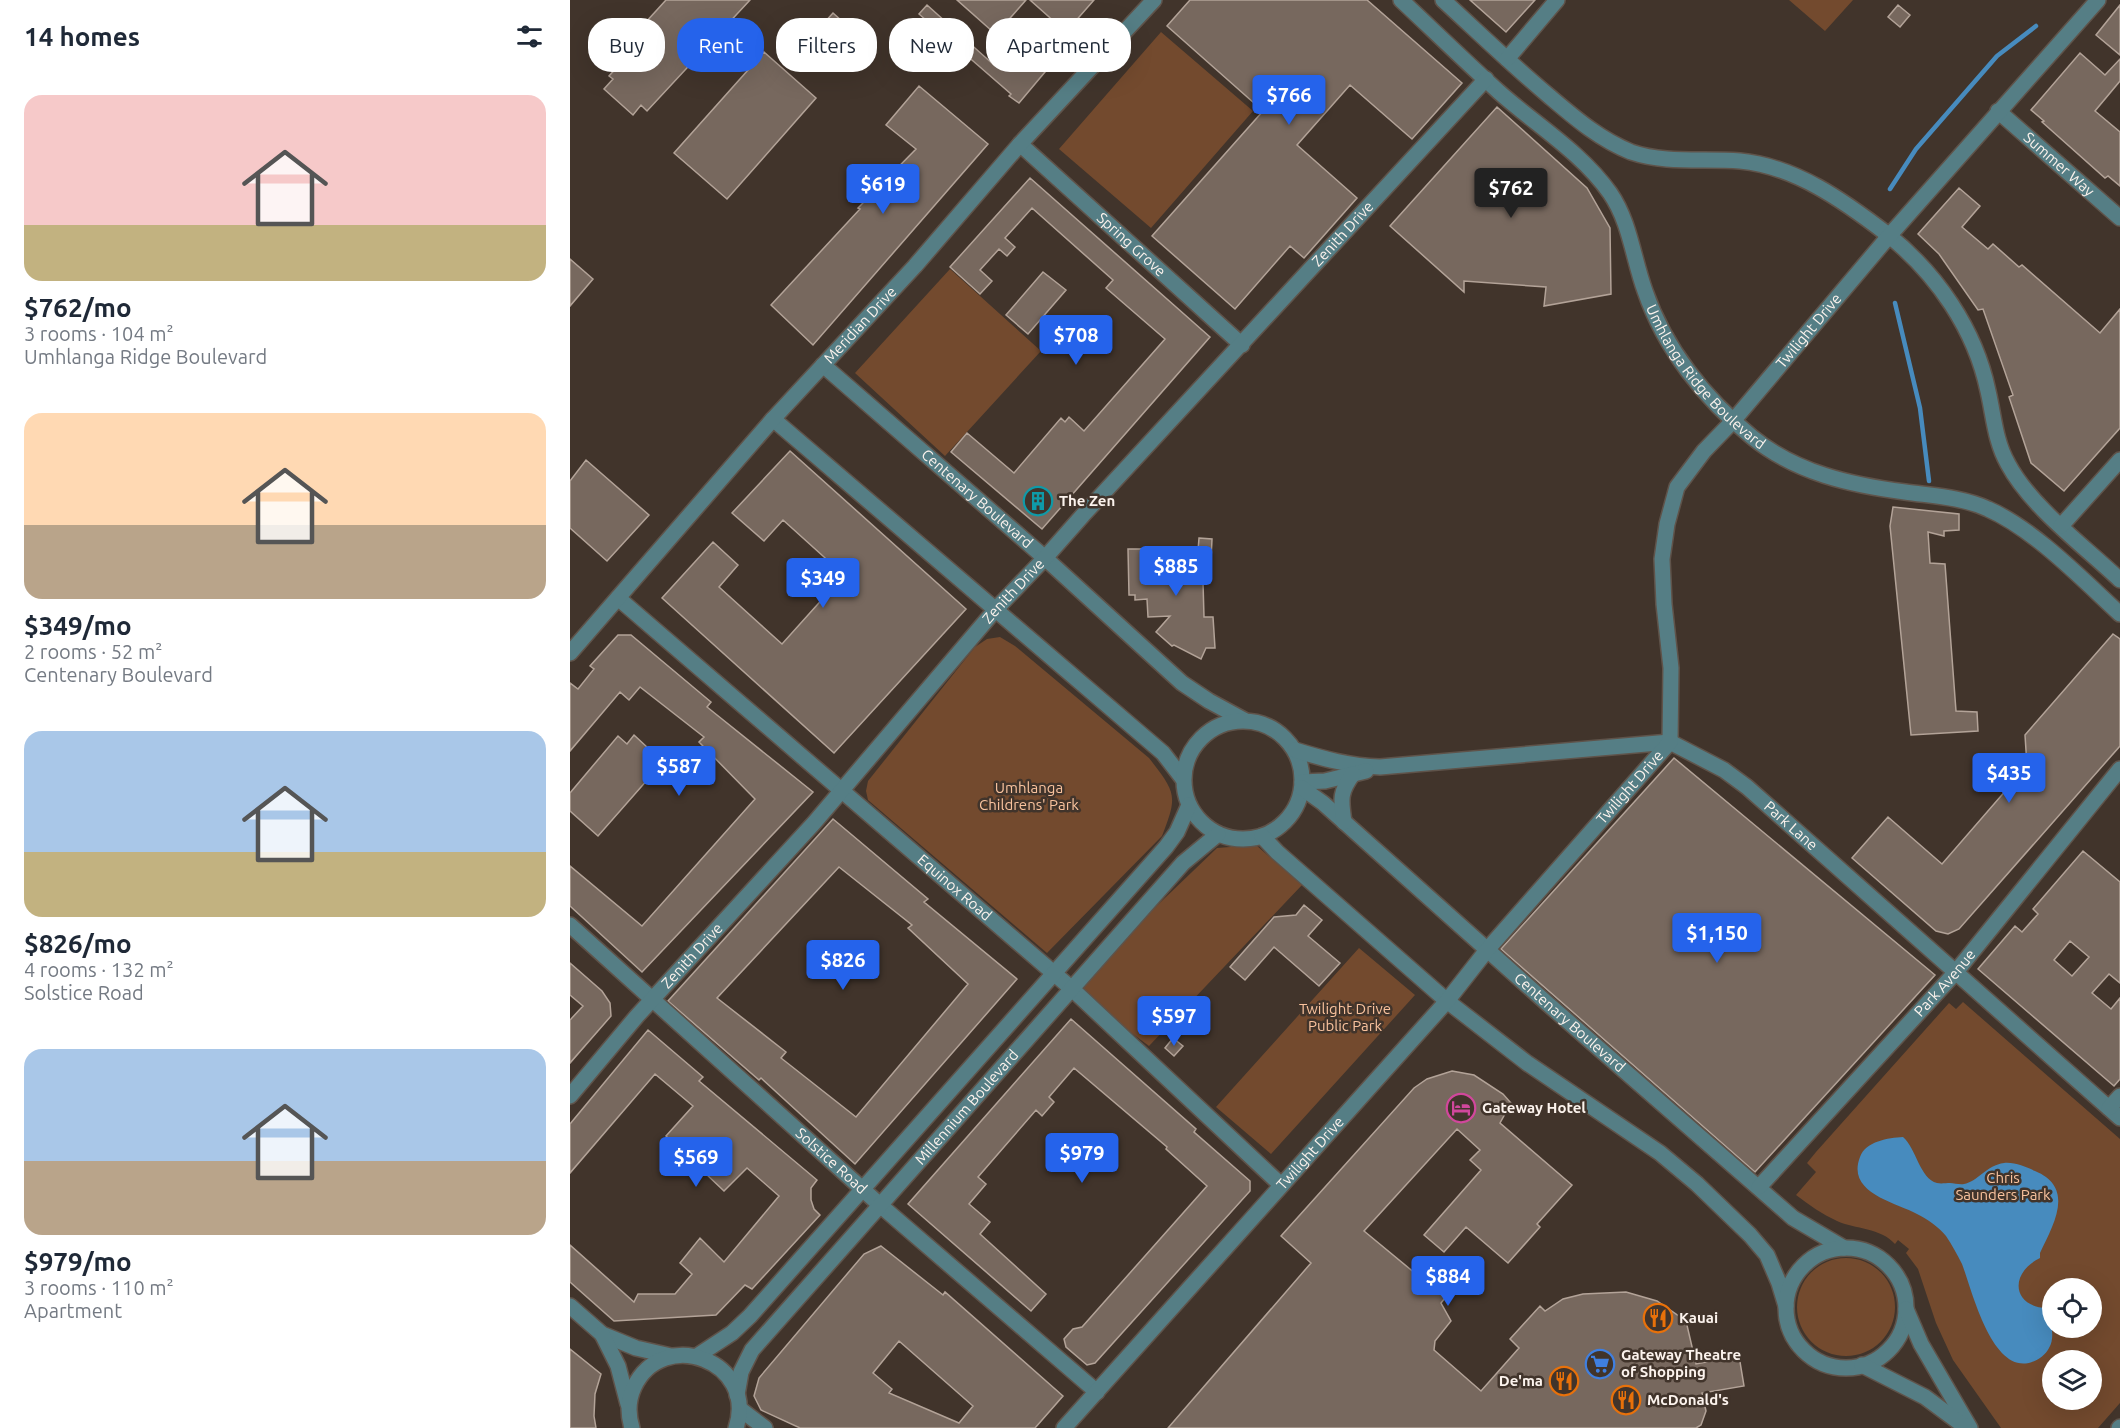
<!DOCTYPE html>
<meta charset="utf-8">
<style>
:root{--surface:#fff;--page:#f6f6f7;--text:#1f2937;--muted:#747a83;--accent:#2563eb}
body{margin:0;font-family:Ubuntu,sans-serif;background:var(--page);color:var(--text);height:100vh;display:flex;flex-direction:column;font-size:22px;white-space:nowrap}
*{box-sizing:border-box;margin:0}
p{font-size:20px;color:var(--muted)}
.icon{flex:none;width:33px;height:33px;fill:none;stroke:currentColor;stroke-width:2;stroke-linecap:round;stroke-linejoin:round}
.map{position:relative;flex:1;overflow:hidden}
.side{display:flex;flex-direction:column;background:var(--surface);width:570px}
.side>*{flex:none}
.hud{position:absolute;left:18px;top:18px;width:570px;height:54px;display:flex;gap:12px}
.tools{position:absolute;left:1472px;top:1278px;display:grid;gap:12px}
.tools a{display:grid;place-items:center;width:60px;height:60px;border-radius:50%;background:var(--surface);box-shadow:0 6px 24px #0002;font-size:30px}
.price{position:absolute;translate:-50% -51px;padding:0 14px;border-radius:6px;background:var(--accent);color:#fff;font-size:20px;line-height:39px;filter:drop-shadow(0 2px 3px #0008)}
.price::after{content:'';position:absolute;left:50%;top:36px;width:18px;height:14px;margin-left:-9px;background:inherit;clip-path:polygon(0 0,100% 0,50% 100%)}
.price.current{background:#222;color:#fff}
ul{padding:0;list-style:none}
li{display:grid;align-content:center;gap:12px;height:318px;padding:0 24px}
li span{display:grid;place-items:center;height:186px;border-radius:18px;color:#555}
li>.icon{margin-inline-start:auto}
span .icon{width:108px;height:108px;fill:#fffc;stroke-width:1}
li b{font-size:26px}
h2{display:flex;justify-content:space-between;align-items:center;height:72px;padding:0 24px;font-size:26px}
.tag{padding:0 21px;border-radius:24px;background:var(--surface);box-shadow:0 6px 24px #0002;font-size:21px;line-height:54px}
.tag.current{background:var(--accent);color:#fff}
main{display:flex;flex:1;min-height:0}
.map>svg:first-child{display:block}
.green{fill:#734a2e;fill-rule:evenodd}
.water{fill:#478bbe}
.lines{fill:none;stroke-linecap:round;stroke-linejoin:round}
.stream{stroke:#478bbe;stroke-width:4.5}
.building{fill:#77685e;stroke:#b3a398;stroke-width:1.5;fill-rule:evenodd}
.minor-casing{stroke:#5f534a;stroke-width:18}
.minor{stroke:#557e85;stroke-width:15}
.labels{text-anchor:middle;stroke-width:5;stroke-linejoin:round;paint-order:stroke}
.street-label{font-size:15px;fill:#fcf3ed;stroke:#41342b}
.poi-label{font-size:15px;font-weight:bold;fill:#fcf3ed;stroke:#41342b;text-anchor:start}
.park-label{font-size:15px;fill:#fac39e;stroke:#41342b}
</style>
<main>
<section class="side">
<h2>14 homes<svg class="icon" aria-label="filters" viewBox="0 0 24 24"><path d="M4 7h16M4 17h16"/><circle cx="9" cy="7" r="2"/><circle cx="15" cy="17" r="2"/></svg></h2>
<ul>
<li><span style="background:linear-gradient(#f6c9c9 70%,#c2b280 0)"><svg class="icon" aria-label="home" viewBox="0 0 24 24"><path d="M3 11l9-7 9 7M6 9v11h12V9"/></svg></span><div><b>$762/mo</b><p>3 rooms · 104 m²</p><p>Umhlanga Ridge Boulevard</p></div></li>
<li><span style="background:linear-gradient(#ffd9b3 60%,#b9a48a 0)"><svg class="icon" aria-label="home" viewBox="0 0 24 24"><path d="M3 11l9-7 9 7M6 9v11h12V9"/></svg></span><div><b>$349/mo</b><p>2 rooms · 52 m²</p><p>Centenary Boulevard</p></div></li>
<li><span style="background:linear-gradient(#a9c7e8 65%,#c2b280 0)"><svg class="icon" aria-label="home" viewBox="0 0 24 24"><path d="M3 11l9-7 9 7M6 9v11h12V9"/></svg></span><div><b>$826/mo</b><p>4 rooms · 132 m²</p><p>Solstice Road</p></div></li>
<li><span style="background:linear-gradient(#a9c7e8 60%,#b9a48a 0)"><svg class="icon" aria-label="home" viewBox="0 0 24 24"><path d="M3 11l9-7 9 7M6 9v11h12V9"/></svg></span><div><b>$979/mo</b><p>3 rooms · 110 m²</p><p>Apartment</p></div></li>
</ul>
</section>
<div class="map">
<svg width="1550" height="1428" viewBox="0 0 1550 1428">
<rect width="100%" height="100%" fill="#41342b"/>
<!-- green -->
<path class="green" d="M 1219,0 L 1283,0 L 1255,31 Z
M 591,32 L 683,111 L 581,228 L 489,149 Z
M 380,269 L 471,351 L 375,456 L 285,373 Z
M 430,637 L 445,646 L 579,758 C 606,793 608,795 592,836 L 477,953 L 298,800 L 296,791 L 298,781 L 405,647 L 417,639 Z
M 686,845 L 732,885 L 579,1046 L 501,988 L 647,848 Z
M 789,948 L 845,995 L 701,1154 L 646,1107 Z
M 1393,1002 L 1550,1139 L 1550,1403 L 1528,1428 L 1431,1428 L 1383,1360 L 1366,1323 L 1348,1269 L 1336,1253 L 1339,1249 L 1328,1240 L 1325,1244 C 1311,1228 1285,1229 1267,1221 C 1252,1214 1239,1205 1226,1195 L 1246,1172 L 1237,1163 L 1246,1152 L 1379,1003 L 1386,1009 ZM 1482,1288 L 1521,1288 L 1521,1328 L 1482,1328 ZM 1482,1360 L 1521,1360 L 1521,1400 L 1482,1400 Z
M1227 1307a49 49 0 1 1 98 0a49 49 0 1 1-98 0Z"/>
<!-- water -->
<path class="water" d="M 1333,1137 C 1346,1148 1350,1179 1367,1183 C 1371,1184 1376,1183 1380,1183 C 1384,1183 1390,1185 1394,1184 C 1407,1182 1417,1165 1434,1163 C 1445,1162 1456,1167 1465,1171 C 1506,1188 1483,1225 1470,1253 L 1470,1258 C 1439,1273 1442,1307 1477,1308 C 1480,1320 1486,1336 1479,1348 C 1476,1354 1469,1360 1462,1362 C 1422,1376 1402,1290 1392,1264 C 1387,1254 1382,1245 1376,1236 C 1369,1227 1357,1219 1347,1214 C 1325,1202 1276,1193 1290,1157 C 1296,1141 1318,1138 1333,1137 Z"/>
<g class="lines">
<!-- stream -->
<path class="stream" d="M 1320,189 L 1346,149 L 1427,56 L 1466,26
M 1325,303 L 1350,408 L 1359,481"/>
</g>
<!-- building -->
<path class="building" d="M 96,0 L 180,0 L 77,111 L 71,105 L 63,115 L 34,89 L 43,79 L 39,76 L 61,52 L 57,49 L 80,25 L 76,22 Z
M 387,0 L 456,0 L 434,25 L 460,47 L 459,49 L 480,66 L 449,103 L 439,96 L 441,94 L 349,14 L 357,5 L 425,66 L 440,47 Z
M 460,0 L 524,0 L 496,32 Z
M 620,0 L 797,0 L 892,83 L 842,139 L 780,85 L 727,145 L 787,198 L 734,258 L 720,246 L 665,309 L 582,236 L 693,111 L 597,26 Z
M 900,0 L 965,0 L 936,32 Z
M 1328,5 L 1340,15 L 1330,27 L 1318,17 Z
M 1550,5 L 1550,55 L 1526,35 Z
M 263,13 L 282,30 L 273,40 L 254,23 Z
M 290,25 L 305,38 L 297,47 L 281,35 Z
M 194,52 L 246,98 L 157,199 L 104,153 Z
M 1510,53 L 1535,75 L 1550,59 L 1550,81 L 1525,111 L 1550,132 L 1550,186 L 1538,176 L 1535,178 L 1472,122 L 1474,121 L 1461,110 Z
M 349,86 L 418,144 L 243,345 L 201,305 L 290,209 L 288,208 L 346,149 L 316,125 Z
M 927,107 L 1017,188 L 1040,228 L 1041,294 L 974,306 L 976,287 L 894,281 L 894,292 L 820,226 Z
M 460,178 L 640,337 L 472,529 L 381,452 L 397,433 L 444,473 L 491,418 L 495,422 L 499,417 L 514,431 L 595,339 L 536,288 L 543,280 L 462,208 L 435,238 L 445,247 L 437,256 L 429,249 L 410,270 L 422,281 L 410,294 L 380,267 Z
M 1389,188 L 1410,206 L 1392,227 L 1418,249 L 1423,244 L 1449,267 L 1452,265 L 1530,333 L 1550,309 L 1550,428 L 1494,491 L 1461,463 L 1439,397 L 1443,395 L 1413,309 L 1408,310 L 1369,254 L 1348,234 Z
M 0,259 L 23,279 L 0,306 Z
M 473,272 L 496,290 L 458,334 L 436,315 Z
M 220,451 L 396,609 L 264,753 L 92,598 L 143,542 L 168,565 L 149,587 L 212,644 L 274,575 L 213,520 L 194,541 L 162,513 Z
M 16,460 L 79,515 L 37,561 L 0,528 L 0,481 Z
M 1323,507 L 1389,514 L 1389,530 L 1374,531 L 1374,536 L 1358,532 L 1360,563 L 1375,564 L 1386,711 L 1407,712 L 1408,731 L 1341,735 L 1320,526 Z
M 629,538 L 642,539 L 640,582 L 633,582 L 634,617 L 643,617 L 645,648 L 636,648 L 631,659 L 604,645 L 602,646 L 586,632 L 600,616 L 578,617 L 577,599 L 565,600 L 565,595 L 559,595 L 558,549 L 584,549 L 584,566 L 627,563 Z
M 1543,634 L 1550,639 L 1550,746 L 1389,929 L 1378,934 L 1366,931 L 1282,858 L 1318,817 L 1372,864 L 1457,766 L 1455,735 Z
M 48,635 L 61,635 L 141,702 L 137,707 L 243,792 L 72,972 L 0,906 L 0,866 L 72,926 L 185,799 L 129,742 L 134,737 L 70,687 L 59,700 L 50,692 L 0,751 L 0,683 L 8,689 L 24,669 L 20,666 Z
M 64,735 L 93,762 L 28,836 L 0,811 L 0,793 L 48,736 L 57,744 Z
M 1104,758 L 1365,975 L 1185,1172 L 931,949 Z
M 263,819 L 358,899 L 354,902 L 447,979 L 285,1164 L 191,1078 L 189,1080 L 98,1001 ZM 269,867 L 342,925 L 338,928 L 398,984 L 286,1117 L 211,1058 L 216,1052 L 147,998 Z
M 1513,851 L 1550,882 L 1550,983 L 1539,974 L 1522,993 L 1541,1009 L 1550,998 L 1550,1079 L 1544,1086 L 1408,969 L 1445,926 L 1452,932 L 1468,914 L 1463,909 ZM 1500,941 L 1519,957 L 1502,976 L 1484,960 Z
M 734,905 L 752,920 L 738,936 L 770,963 L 749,986 L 704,947 L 675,980 L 660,967 L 704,917 L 726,915 Z
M 0,963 L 32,991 L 40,1003 L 41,1016 L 0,1063 L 0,1020 L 13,1006 L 0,995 Z
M 501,1019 L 626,1129 L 624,1132 L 680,1181 L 680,1191 L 525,1363 L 517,1365 L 496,1347 L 494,1339 L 503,1329 L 512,1327 L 637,1186 L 596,1149 L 597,1147 L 504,1068 L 479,1097 L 484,1102 L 472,1116 L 466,1110 L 408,1177 L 416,1184 L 399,1204 L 420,1222 L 410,1234 L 476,1294 L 461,1311 L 338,1204 Z
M 78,1030 L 133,1077 L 129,1081 L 247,1180 L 241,1188 L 241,1200 L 244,1209 L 250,1215 L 182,1289 L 175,1285 L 146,1315 L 44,1321 L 0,1282 L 0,1245 L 64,1302 L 68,1294 L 105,1294 L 122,1274 L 110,1263 L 130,1238 L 154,1262 L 209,1196 L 177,1168 L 154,1191 L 96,1136 L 123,1106 L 85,1074 L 0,1173 L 0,1124 Z
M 603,1038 L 613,1046 L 604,1056 L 595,1048 Z
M 882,1071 L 904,1075 L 933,1094 L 941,1103 L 930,1123 L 1002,1185 L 967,1224 L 970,1227 L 938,1263 L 896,1227 L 874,1252 L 854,1235 L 911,1170 L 900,1160 L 910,1150 L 887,1129 L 794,1231 L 875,1298 L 871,1303 L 881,1321 L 865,1341 L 864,1350 L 911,1391 L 949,1348 L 940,1339 L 970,1306 L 975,1311 L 993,1299 L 1013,1294 L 1056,1292 L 1087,1301 L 1116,1321 L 1126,1364 L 1169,1356 L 1174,1386 L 1132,1393 L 1136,1411 L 1131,1425 L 1126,1428 L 598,1428 L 741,1263 L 711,1236 L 844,1088 L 857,1079 Z
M 311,1246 L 373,1295 L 375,1292 L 493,1396 L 465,1428 L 230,1428 L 191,1410 L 184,1396 L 189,1378 L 294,1254 ZM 329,1341 L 403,1406 L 389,1423 L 319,1393 L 322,1389 L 303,1373 Z
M 0,1349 L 31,1374 L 25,1394 L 24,1416 L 26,1428 L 0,1428 Z"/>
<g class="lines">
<!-- minor casing -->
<g class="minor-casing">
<g id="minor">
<path id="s1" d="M 831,0 C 864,31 896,62 929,92 C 966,125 1011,152 1040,193 C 1060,222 1063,258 1075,291 C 1095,349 1135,399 1182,437 C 1226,473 1281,485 1335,492 C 1363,496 1392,497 1418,509 C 1464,529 1513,580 1550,614"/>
<path d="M 873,0 C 908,32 942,65 979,96 C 1005,118 1029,139 1061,152 C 1096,164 1134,158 1170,161 C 1225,166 1274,201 1317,234 C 1367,274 1405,329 1418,391 C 1424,417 1425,441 1438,464 C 1461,507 1514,546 1550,580"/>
<path d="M 937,59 L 987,0"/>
<path id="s2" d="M 1428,111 L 1550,218"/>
<path id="s3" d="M 450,144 L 672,345"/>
<path id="s4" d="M 253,365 L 475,558 L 612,683 L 639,701 L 674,720"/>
<path d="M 203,419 L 593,753 L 613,779"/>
<path d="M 1491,526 L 1550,460"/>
<path id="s5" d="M 48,598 L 501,988 L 711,1185"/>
<path id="s6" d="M 0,653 L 203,419 L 345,266 L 450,144 L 584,0"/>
<circle cx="673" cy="780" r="59"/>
<path id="s7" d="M 725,750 C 754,759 780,766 810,767 L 1100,742 L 1154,770 L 1177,787 L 1550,1118"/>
<path d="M 732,782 L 755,781 L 796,771"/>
<path id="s8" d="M 732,788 L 753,803 L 978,1004 L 1223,1218 L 1274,1248"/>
<path d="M 774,822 C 771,800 769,793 783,774"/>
<path d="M 692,836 L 707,852 L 877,1001 L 957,1063 L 1090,1153 L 1127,1184 L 1180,1235 L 1197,1255 L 1209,1283 L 1216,1306"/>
<path id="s9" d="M 0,925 L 310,1205 L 527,1392"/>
<path id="s10" d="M 0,1096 L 67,1016 L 244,823 L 426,609 L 475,558 L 513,515 L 916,79"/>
<path d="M 1539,1108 L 1550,1096"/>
<path id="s11" d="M 1189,1187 L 1385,973 L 1550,769"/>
<circle cx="1276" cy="1308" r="60"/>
<path d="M 0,1306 L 32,1334 L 66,1348 L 101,1356"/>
<path d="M 1336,1309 L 1351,1344 L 1400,1428"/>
<path d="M 32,1334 L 48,1366 L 58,1404"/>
<path d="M 127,1356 L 162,1333 L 180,1316 L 596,847 L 607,832 L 619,805"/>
<path d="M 1292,1365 L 1355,1397 L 1394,1426"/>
<path id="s12" d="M 167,1395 L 171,1372 L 182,1350 L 613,863 L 648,834"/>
<path d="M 170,1409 L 195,1428"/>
<path d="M 62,1428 C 58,1415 58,1400 64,1387 C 93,1326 188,1361 166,1428"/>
<path id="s13" d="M 494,1428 L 877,1001 L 917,950 L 1100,742 L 1101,668 L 1094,604 L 1092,559 L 1097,524 L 1107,487 L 1134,451 L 1163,421 L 1319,236 L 1528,0"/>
<path d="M 1549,1428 L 1550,1427"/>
</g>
</g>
<!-- minor -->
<use href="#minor" class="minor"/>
</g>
<!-- icons -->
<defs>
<g id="building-ring" transform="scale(1.5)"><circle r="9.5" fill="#41342b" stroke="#0f9aa8" stroke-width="1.5"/><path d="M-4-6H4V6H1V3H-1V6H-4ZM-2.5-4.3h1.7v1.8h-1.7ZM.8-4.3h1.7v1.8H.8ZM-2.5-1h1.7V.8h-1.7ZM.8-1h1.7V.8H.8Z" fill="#0f9aa8"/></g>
<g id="hotel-ring" transform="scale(1.5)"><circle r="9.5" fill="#41342b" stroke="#d1479c" stroke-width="1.5"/><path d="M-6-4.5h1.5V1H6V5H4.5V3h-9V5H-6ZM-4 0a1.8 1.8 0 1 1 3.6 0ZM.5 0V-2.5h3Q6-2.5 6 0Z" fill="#d1479c"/></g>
<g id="restaurant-ring" transform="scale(1.5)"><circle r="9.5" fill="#41342b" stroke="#e8710a" stroke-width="1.5"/><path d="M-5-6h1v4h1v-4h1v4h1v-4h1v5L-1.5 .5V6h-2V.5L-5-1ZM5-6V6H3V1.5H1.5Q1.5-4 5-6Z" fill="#e8710a"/></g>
<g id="supermarket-ring" transform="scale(1.5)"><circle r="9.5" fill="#41342b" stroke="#3f7fe0" stroke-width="1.5"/><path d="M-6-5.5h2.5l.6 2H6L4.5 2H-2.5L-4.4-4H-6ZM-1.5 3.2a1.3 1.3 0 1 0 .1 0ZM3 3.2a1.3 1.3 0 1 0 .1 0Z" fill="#3f7fe0"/></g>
</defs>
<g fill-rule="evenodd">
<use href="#building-ring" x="468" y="501"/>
<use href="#hotel-ring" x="891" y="1108"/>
<use href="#restaurant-ring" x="1088" y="1318"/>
<use href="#supermarket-ring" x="1030" y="1364"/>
<use href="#restaurant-ring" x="994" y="1381"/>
<use href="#restaurant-ring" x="1056" y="1400"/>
</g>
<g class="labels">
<!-- street labels -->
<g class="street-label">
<text dy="5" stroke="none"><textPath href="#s2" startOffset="81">Summer Way</textPath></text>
<text dy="5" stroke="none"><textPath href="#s10" startOffset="1158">Zenith Drive</textPath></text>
<text dy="5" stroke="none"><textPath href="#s3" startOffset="150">Spring Grove</textPath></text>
<text dy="5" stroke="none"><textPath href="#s6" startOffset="438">Meridian Drive</textPath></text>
<text dy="5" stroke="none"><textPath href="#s13" startOffset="1377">Twilight Drive</textPath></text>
<text dy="5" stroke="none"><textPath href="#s1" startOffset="496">Umhlanga Ridge Boulevard</textPath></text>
<text dy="5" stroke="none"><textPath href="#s4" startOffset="204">Centenary Boulevard</textPath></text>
<text dy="5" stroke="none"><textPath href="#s10" startOffset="672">Zenith Drive</textPath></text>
<text dy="5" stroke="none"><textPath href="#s13" startOffset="855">Twilight Drive</textPath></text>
<text dy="5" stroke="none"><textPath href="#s7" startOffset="526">Park Lane</textPath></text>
<text dy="5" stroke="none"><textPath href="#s5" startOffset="444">Equinox Road</textPath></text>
<text dy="5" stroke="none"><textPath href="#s10" startOffset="186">Zenith Drive</textPath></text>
<text dy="5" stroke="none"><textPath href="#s11" startOffset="276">Park Avenue</textPath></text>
<text dy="5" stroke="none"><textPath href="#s8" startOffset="356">Centenary Boulevard</textPath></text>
<text dy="5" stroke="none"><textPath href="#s12" startOffset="372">Millennium Boulevard</textPath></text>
<text dy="5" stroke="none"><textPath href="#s13" startOffset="369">Twilight Drive</textPath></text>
<text dy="5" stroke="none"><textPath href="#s9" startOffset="352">Solstice Road</textPath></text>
</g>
<!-- poi labels -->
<g class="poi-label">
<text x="489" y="506">The Zen</text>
<text x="912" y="1113">Gateway Hotel</text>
<text x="1109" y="1323">Kauai</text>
<text x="1051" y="1360">Gateway Theatre<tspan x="1051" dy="17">of Shopping</tspan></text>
<text x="973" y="1386" text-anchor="end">De'ma</text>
<text x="1077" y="1405">McDonald's</text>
</g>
<!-- park labels -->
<g class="park-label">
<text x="459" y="793">Umhlanga<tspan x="459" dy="17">Childrens' Park</tspan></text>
<text x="775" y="1014">Twilight Drive<tspan x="775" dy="17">Public Park</tspan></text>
<text x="1433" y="1183">Chris<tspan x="1433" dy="17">Saunders Park</tspan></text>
</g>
</g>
</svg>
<div class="tools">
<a><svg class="icon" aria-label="locate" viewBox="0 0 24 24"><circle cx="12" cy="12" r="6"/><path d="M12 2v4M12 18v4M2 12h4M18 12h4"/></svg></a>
<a><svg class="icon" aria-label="layers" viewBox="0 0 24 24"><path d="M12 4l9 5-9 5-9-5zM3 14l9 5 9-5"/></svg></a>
</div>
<b class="price" style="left:719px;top:126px">$766</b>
<b class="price" style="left:313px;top:215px">$619</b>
<b class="price current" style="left:941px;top:219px">$762</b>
<b class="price" style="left:506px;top:366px">$708</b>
<b class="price" style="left:606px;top:597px">$885</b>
<b class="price" style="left:253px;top:609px">$349</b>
<b class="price" style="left:109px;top:797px">$587</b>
<b class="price" style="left:1439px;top:804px">$435</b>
<b class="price" style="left:1147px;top:964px">$1,150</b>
<b class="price" style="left:273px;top:991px">$826</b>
<b class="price" style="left:604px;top:1047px">$597</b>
<b class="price" style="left:512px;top:1184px">$979</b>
<b class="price" style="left:126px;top:1188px">$569</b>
<b class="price" style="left:878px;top:1307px">$884</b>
<div class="hud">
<a class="tag">Buy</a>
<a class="tag current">Rent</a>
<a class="tag">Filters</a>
<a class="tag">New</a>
<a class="tag">Apartment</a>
</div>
</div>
</main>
